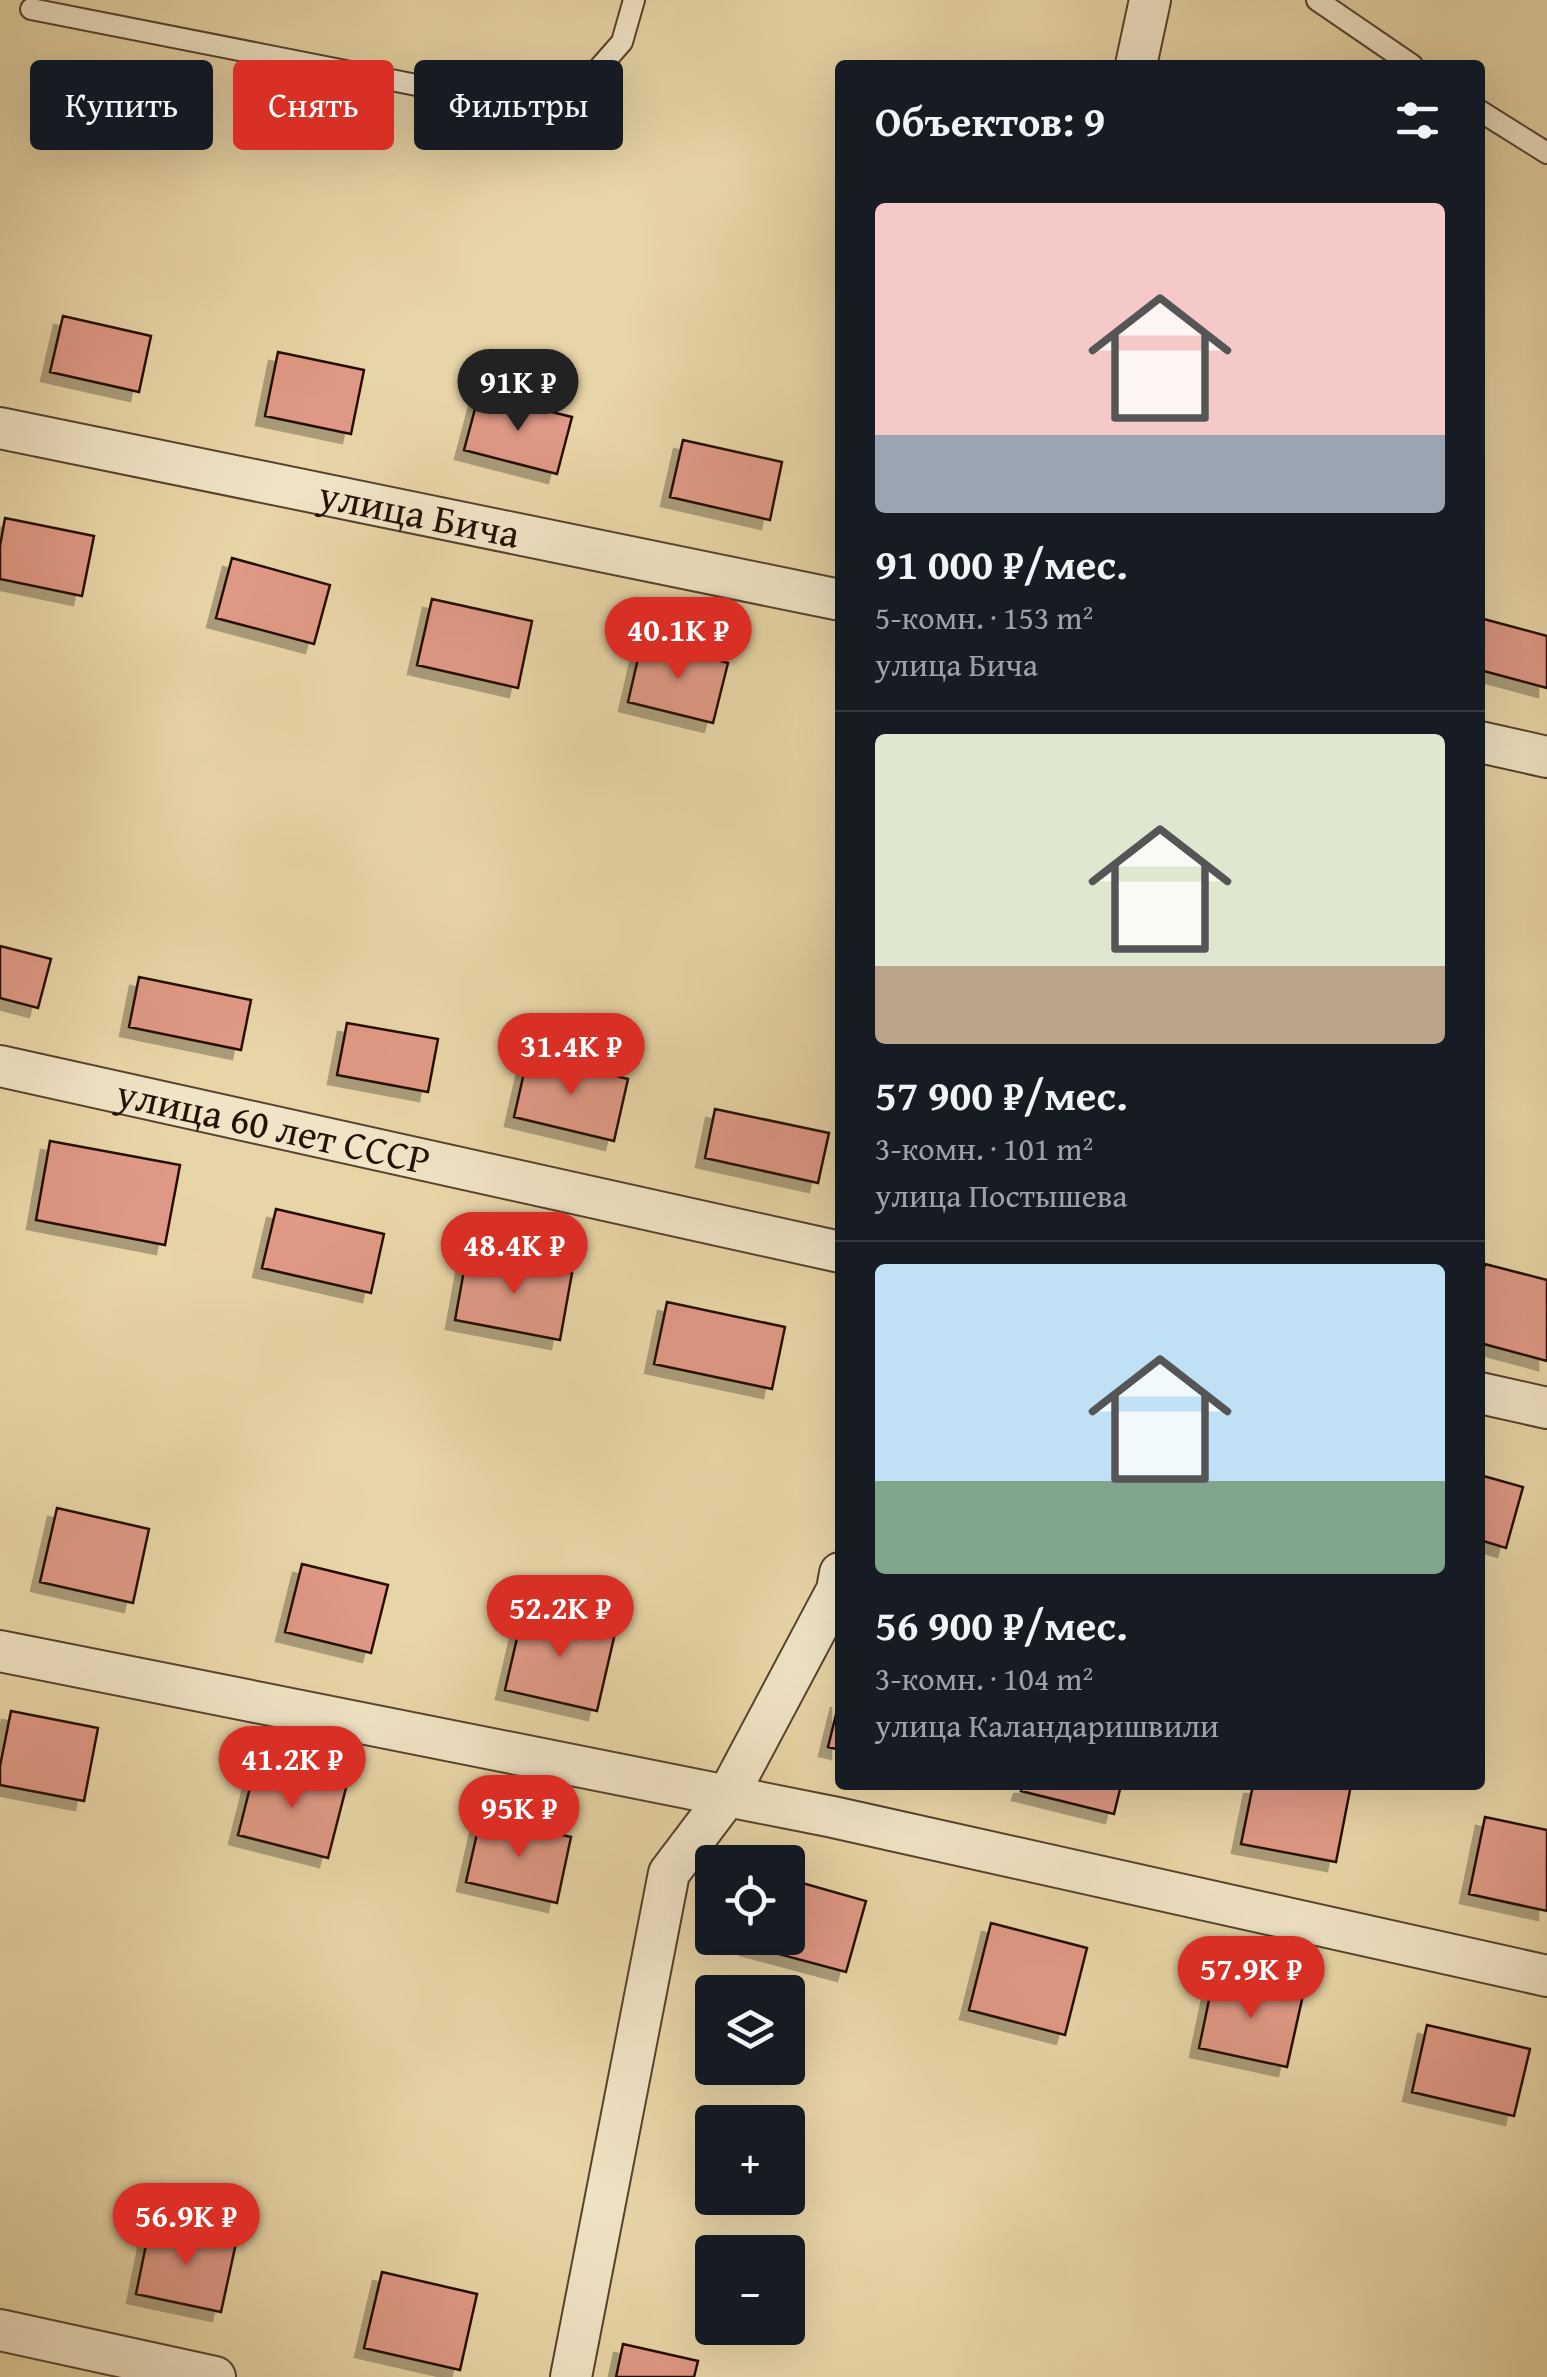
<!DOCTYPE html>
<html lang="ru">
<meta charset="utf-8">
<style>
:root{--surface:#171b24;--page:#20242c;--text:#f1f3f6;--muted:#9ea1a6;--line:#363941;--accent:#d93025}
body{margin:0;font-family:"Gentium Book Plus",serif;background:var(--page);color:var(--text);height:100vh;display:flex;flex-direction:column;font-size:38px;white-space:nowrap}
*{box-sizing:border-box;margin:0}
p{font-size:32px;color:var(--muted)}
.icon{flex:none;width:55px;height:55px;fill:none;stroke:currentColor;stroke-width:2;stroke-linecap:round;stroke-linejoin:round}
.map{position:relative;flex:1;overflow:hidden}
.sheet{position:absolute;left:835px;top:60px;width:650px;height:1730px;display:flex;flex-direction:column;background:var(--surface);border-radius:10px;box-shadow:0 10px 40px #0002}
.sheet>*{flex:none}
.top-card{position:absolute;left:30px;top:60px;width:655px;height:90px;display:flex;gap:20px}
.controls{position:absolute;left:695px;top:1845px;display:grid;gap:20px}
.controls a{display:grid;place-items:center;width:110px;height:110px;border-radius:10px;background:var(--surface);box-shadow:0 10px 40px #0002;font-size:50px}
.price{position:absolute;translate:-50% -85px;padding:0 22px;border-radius:35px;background:var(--accent);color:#fff;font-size:32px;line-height:65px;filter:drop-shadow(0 2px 5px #0008)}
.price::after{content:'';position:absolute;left:50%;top:60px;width:30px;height:22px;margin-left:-15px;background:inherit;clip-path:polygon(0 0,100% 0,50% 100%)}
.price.selected{background:#222;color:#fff}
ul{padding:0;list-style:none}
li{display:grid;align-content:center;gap:20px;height:530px;padding:0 40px}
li+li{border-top:2px solid var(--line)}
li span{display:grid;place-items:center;height:310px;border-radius:10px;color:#555}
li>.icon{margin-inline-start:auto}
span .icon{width:180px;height:180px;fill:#fffc;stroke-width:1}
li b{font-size:42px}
h2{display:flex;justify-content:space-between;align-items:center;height:120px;padding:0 40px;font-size:42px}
.tag{padding:0 35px;border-radius:10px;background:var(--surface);box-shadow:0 10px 40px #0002;font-size:35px;line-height:90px}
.tag.selected{background:var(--accent);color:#fff}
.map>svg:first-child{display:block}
.building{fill:#e09986;stroke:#251106;stroke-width:2.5;filter:url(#shadow)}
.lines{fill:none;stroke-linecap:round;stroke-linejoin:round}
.lane-casing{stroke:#56422e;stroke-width:24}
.street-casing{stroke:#56422e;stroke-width:44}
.lane{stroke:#f0e4c6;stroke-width:20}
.street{stroke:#f0e4c6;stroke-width:40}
.labels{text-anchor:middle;stroke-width:8;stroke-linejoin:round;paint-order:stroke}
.street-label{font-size:40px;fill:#251106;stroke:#f0e4c6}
</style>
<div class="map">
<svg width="1547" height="2377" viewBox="0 0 1547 2377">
<defs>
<filter id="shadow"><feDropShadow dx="-9" dy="9" stdDeviation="0" flood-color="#0004"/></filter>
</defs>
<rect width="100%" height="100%" fill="#e8d5a7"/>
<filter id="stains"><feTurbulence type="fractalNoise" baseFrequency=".002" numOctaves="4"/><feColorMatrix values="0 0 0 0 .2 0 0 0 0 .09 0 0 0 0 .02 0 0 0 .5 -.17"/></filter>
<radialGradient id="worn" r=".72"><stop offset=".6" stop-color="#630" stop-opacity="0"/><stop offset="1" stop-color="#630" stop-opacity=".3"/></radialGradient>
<!-- building -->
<path class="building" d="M 63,316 L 151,336 L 139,392 L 50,372 Z
M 278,352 L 364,370 L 351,434 L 265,416 Z
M 479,394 L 572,417 L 557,474 L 464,450 Z
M 683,440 L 782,462 L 770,520 L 670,497 Z
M 5,518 L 94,536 L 82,596 L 0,579 L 0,546 Z
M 232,558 L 330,585 L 314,644 L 216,618 Z
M 432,599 L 532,621 L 518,688 L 417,665 Z
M 1480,618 L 1547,636 L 1547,688 L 1480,670 Z
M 642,641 L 728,663 L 713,723 L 628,702 Z
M 0,946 L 51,959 L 38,1008 L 0,998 Z
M 139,977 L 251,1000 L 241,1050 L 129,1027 Z
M 347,1023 L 438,1039 L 428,1092 L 337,1075 Z
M 528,1055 L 628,1079 L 614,1141 L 514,1117 Z
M 715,1109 L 829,1133 L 818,1183 L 705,1158 Z
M 50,1141 L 180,1165 L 165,1245 L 36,1220 Z
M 276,1209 L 384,1234 L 371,1293 L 262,1268 Z
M 467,1254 L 572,1273 L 560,1340 L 455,1320 Z
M 1485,1264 L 1547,1280 L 1547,1361 L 1480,1343 L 1480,1285 Z
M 667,1302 L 785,1327 L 772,1389 L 654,1364 Z
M 1480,1475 L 1523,1487 L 1506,1548 L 1480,1540 Z
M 57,1508 L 149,1529 L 133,1603 L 40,1582 Z
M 302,1564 L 388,1585 L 371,1653 L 285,1632 Z
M 524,1608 L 616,1629 L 597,1711 L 505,1690 Z
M 840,1698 L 840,1750 L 828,1747 Z
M 11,1711 L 98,1728 L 84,1801 L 0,1785 L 0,1766 Z
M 256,1764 L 346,1788 L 328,1858 L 238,1835 Z
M 1023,1785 L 1121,1785 L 1114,1814 L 1021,1791 Z
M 1253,1785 L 1351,1785 L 1336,1862 L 1241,1844 Z
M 481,1816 L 571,1837 L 557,1903 L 466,1882 Z
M 1485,1817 L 1547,1830 L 1547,1911 L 1469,1894 Z
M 788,1879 L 866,1901 L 846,1972 L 749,1946 L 751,1938 L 788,1938 Z
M 991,1923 L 1087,1948 L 1065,2035 L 969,2010 Z
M 1214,1976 L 1303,1995 L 1287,2067 L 1199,2048 Z
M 1427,2025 L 1530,2049 L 1514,2116 L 1412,2092 Z
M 150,2225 L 236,2243 L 221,2312 L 136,2294 Z
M 382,2272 L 477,2294 L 460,2370 L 364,2348 Z
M 623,2344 L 698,2361 L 694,2377 L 616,2377 Z"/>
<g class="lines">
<!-- lane casing -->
<g class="lane-casing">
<path id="lane" d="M 1317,0 L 1412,65
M 31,9 L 508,103 L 585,84 L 622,42 L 634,0
M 1480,111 L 1547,153"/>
</g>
<!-- street casing -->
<g class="street-casing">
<g id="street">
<path d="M 1136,65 L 1150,0"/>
<path id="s1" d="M 0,428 L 840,600"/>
<path d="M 1480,742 L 1547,757"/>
<path id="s2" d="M 0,1066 L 840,1252"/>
<path d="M 1480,1393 L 1547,1408"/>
<path d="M 0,1651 L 833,1817 L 1547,1976"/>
<path d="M 0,2330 L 215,2377"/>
<path d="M 571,2377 L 669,1873 L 728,1795 L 837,1590 L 840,1573"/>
</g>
</g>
<!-- lane -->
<use href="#lane" class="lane"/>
<!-- street -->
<use href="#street" class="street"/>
</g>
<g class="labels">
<!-- street labels -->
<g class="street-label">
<text dy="14" stroke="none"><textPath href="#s1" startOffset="428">улица Бича</textPath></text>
<text dy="14" stroke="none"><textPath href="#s2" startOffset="280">улица 60 лет СССР</textPath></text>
</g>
</g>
<rect width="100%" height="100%" filter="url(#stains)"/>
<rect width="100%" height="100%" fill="url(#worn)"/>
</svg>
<div class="controls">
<a><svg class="icon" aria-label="locate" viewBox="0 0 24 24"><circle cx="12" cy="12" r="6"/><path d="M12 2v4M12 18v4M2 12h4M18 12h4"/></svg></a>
<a><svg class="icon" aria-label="layers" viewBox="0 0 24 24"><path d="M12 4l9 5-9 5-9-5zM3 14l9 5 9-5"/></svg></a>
<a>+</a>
<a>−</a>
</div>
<b class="price selected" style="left:518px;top:434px">91K ₽</b>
<b class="price" style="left:678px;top:682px">40.1K ₽</b>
<b class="price" style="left:571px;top:1098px">31.4K ₽</b>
<b class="price" style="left:514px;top:1297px">48.4K ₽</b>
<b class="price" style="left:560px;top:1660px">52.2K ₽</b>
<b class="price" style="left:292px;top:1811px">41.2K ₽</b>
<b class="price" style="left:519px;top:1860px">95K ₽</b>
<b class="price" style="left:1251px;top:2021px">57.9K ₽</b>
<b class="price" style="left:186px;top:2268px">56.9K ₽</b>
<div class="top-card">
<a class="tag">Купить</a>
<a class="tag selected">Снять</a>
<a class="tag">Фильтры</a>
</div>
<section class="sheet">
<h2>Объектов: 9<svg class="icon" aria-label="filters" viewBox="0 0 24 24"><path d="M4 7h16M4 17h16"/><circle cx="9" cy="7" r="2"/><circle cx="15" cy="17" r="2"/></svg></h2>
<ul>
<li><span style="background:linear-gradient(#f6c9c9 75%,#9aa5b1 0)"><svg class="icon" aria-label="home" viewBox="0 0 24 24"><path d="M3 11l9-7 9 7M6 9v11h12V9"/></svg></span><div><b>91 000 ₽/мес.</b><p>5-комн. · 153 m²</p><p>улица Бича</p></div></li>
<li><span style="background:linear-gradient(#dfe7d0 75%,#b9a48a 0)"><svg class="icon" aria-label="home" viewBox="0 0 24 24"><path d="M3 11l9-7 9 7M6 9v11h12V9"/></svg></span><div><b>57 900 ₽/мес.</b><p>3-комн. · 101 m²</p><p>улица Постышева</p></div></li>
<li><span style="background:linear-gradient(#bfe0f5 70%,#7fa58c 0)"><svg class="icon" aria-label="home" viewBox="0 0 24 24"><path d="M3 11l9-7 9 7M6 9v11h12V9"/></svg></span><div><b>56 900 ₽/мес.</b><p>3-комн. · 104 m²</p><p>улица Каландаришвили</p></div></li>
</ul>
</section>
</div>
